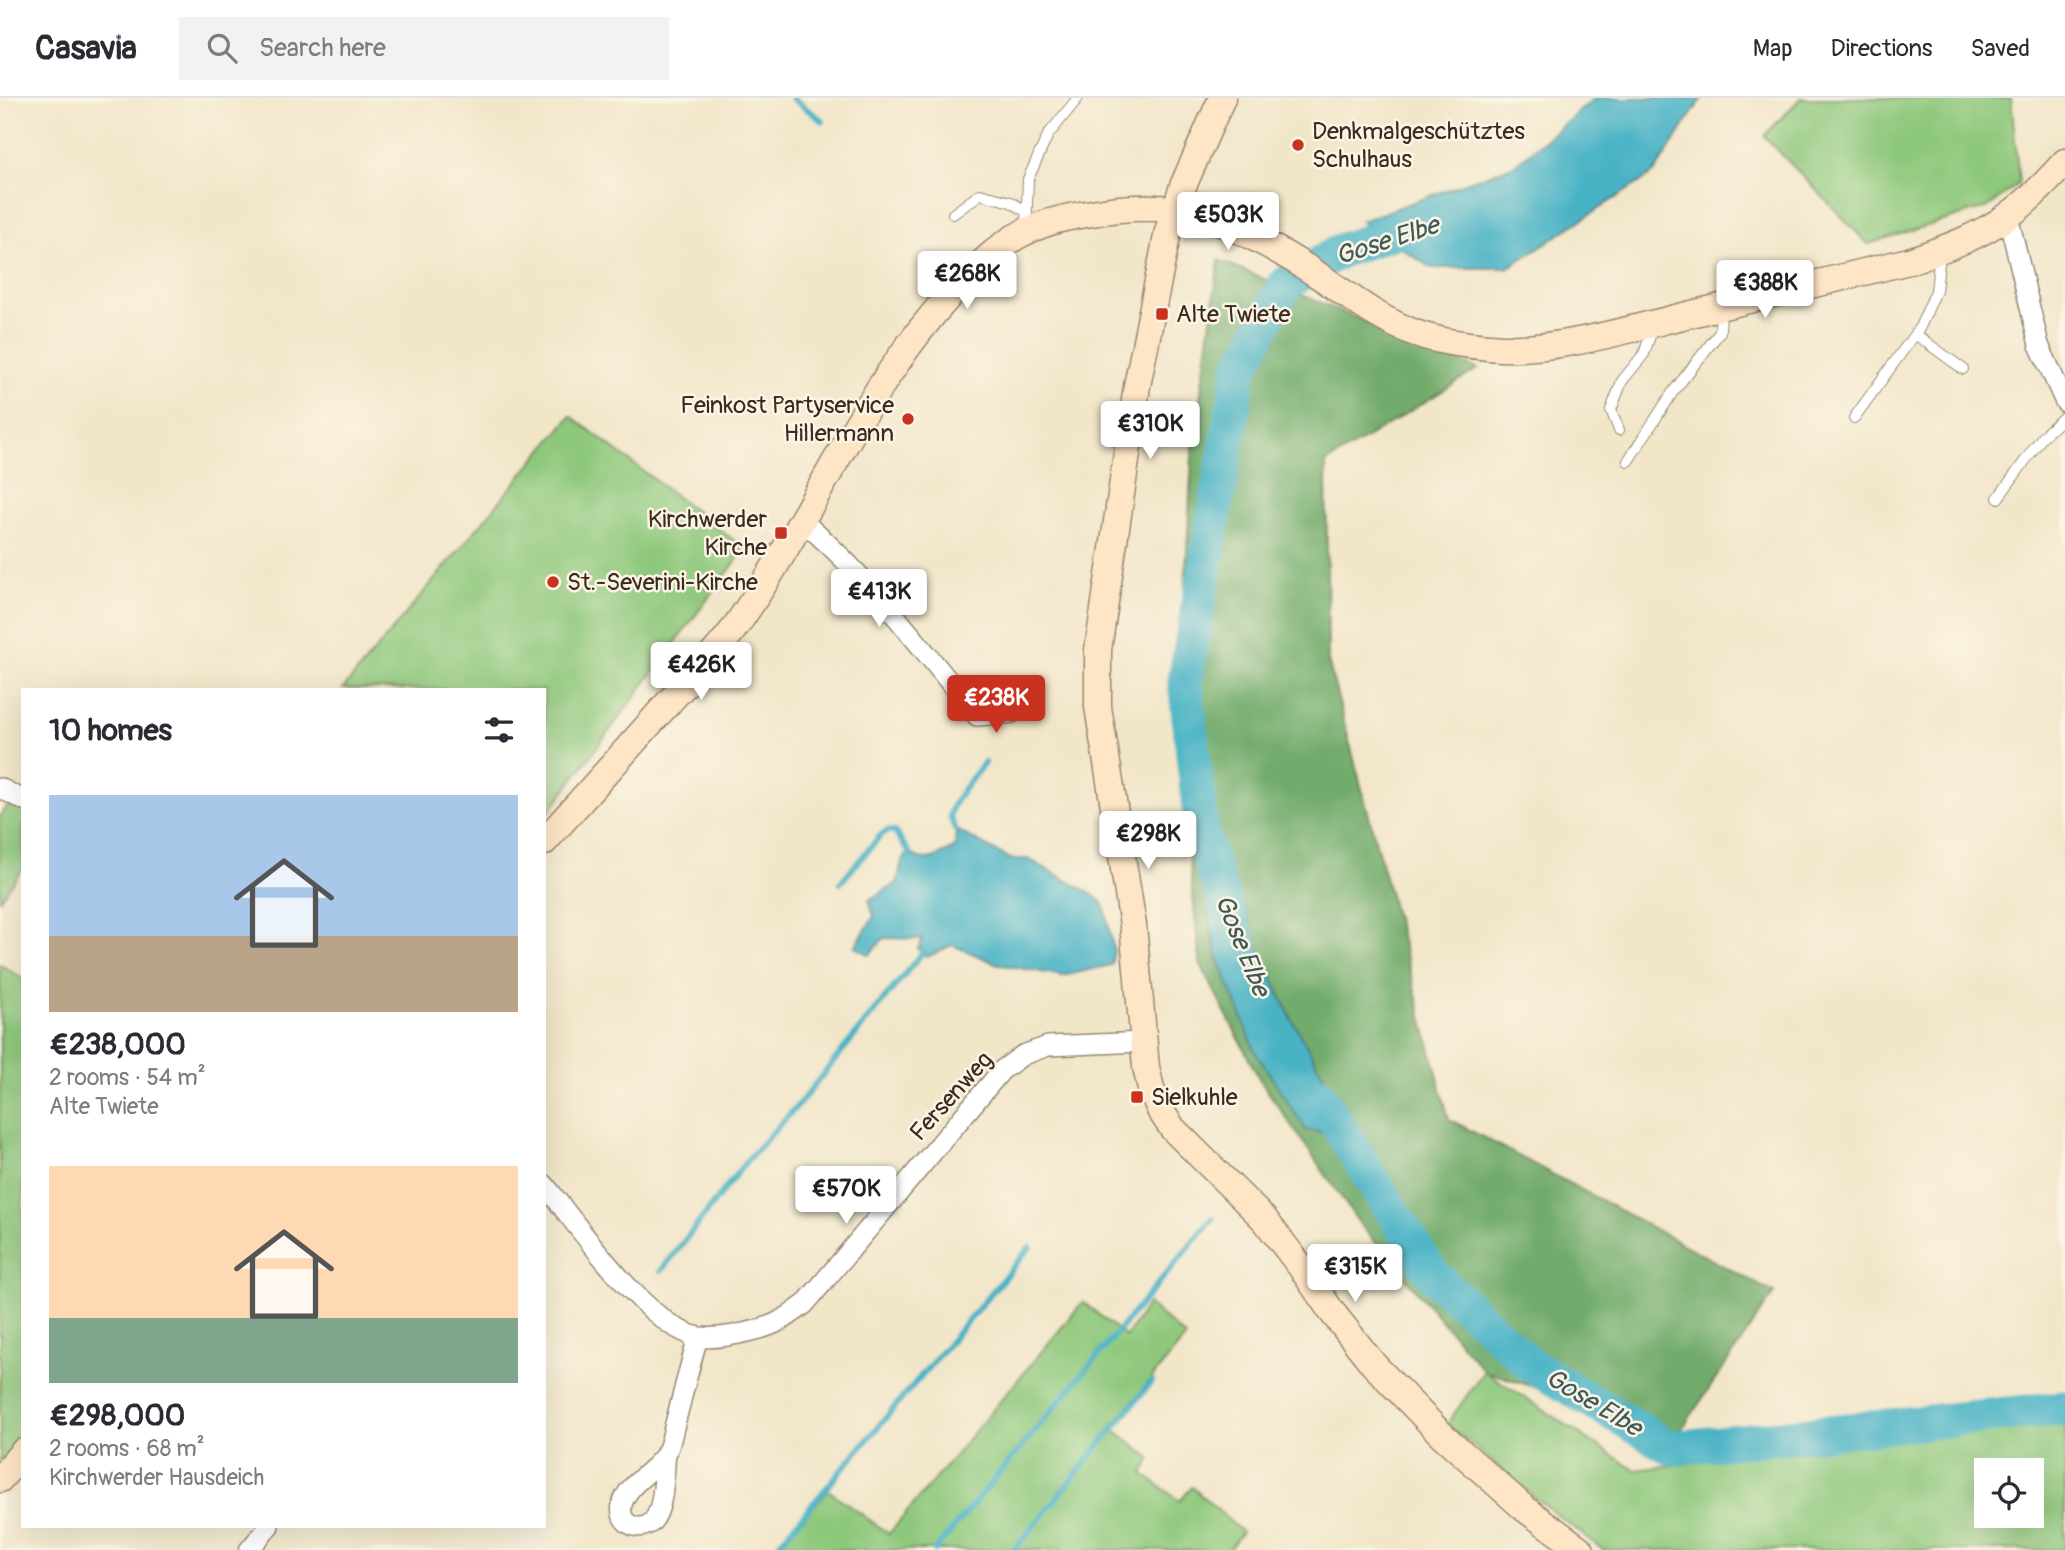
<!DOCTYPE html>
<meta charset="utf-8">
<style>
:root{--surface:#fff;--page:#f2f2f3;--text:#2b2b33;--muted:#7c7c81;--line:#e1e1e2;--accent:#c8321e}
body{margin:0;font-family:Pangolin,sans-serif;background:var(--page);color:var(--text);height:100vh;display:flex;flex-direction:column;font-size:26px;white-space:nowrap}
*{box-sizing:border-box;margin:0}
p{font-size:23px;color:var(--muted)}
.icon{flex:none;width:38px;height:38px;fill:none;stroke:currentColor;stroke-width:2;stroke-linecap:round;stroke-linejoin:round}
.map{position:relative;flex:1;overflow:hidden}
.sheet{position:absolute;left:21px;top:590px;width:525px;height:840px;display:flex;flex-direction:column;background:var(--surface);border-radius:0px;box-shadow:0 7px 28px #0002}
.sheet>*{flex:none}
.buttons{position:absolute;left:1974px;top:1360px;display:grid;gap:14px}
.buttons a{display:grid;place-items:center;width:70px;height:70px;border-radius:0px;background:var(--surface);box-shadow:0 7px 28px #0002;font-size:35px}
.price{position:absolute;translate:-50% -60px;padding:0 16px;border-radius:7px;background:#fff;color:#222;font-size:23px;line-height:46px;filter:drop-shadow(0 2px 4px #0008)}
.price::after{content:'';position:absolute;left:50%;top:42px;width:21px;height:16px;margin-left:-10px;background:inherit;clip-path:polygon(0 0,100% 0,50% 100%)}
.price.active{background:var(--accent);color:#fff}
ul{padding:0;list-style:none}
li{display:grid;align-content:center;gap:14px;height:371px;padding:0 28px}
li span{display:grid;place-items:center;height:217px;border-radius:0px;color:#555}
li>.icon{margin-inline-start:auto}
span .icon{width:126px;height:126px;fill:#fffc;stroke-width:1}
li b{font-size:30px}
h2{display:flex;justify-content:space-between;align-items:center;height:84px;padding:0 28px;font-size:30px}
header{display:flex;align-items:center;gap:42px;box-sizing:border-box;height:98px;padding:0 35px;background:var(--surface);border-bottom:2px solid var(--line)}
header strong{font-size:33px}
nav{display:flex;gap:38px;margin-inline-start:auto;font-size:24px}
.search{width:490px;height:63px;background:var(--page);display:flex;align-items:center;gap:18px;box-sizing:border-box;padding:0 24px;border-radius:0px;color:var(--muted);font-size:26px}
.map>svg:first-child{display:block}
.green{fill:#8ec87c;stroke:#64794d;stroke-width:2;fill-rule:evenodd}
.forest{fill:#72ac6c;stroke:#566b45;stroke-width:2}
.water{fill:#49b3c6;stroke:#426e72;stroke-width:2}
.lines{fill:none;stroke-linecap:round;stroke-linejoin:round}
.stream{stroke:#49b3c6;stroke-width:6}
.river{stroke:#49b3c6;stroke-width:35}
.lane-casing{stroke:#968874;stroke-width:12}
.street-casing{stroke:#968874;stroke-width:22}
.secondary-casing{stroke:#968874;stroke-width:29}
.lane{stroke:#fff;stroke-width:10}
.street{stroke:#fff;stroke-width:19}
.secondary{stroke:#fee5c5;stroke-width:26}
.poi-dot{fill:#c8321e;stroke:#fcf5e5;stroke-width:2.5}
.labels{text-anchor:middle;stroke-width:5;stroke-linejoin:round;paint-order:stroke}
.poi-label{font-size:24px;fill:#3b2a1e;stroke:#fcf5e5;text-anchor:start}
.street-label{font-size:24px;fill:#3b2a1e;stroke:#fcf5e5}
.water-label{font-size:26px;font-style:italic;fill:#405a59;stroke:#fcf5e5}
</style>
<header>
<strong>Casavia</strong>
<div class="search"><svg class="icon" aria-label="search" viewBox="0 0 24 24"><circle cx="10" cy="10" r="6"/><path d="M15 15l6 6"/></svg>Search here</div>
<nav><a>Map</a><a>Directions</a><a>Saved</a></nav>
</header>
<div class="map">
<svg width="2065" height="1452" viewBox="0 0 2065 1452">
<rect width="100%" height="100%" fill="#fcf5e5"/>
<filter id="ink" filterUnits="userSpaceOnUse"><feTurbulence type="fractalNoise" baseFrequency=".0143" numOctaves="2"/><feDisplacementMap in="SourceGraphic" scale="14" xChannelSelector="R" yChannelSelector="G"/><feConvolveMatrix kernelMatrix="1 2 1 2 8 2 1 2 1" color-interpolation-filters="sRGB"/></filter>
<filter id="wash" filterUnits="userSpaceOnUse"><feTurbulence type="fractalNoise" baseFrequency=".00686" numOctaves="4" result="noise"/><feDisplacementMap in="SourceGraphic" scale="28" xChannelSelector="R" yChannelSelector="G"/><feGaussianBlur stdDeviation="1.57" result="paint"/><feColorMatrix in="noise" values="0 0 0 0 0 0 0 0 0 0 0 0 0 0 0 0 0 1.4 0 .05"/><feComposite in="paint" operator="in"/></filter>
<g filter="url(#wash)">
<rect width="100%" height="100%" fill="#f2e6c9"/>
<!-- green -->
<path class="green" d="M 1801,0 L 2011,0 L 2019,85 L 1988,109 L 1868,146 L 1764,38 Z
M 571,318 L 745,451 L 548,715 L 544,712 L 544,592 L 343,591 Z
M 11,704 L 23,710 L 23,770 L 0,801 L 0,717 Z
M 0,866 L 23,881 L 23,1337 L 0,1364 Z
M 1083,1204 L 1126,1239 L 1148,1206 L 1186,1239 L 1111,1329 L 1151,1360 L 1143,1376 L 1180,1403 L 1192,1389 L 1242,1434 L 1228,1452 L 775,1452 L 828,1392 L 889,1436 Z
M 1484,1273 L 1635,1372 L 2065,1316 L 2065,1452 L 1603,1452 L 1548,1410 L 1447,1326 ZM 1986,1372 L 2032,1372 L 2032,1418 L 1986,1418 Z"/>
<!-- forest -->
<path class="forest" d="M 1219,162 L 1478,271 L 1326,365 L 1328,563 L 1449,1021 L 1774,1195 L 1679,1335 L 1484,1273 L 1359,1125 L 1260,982 L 1200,865 L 1177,642 L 1192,359 Z"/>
<!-- water -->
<path class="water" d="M 1595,0 L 1702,0 L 1654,75 L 1507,170 L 1431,170 L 1361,123 L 1515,67 Z
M 956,732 L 1010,761 L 1028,761 L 1092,796 L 1104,806 L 1114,854 L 1111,867 L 1063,878 L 998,866 L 952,847 L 927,859 L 918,851 L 922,841 L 884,840 L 869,857 L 855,849 L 874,818 L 869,802 L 897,785 L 902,763 L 909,754 C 925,768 939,758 955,749 Z
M 1244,806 L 1255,843 L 1292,922 L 1358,1039 L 1306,1032 L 1256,955 L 1217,857 L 1208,815 Z"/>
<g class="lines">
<!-- stream -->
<path class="stream" d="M 792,0 L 823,23
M 956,732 C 953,727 950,722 950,716 C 952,702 976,676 985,664
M 840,785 L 881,737 L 887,733 L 894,733 L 909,754
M 661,1173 L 748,1061 L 799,1006 L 922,855
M 774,1452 L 1030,1149
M 935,1452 L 1213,1120
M 1014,1452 L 1152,1283"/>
<!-- river -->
<path class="river" d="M 1242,855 L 1202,737 L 1185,583 L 1240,272 L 1285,186 L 1342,152 L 1416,127 L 1430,124
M 1318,996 L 1433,1177 L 1532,1268 L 1671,1350 L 2065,1310"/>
</g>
</g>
<g filter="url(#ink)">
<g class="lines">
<!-- lane casing -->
<g class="lane-casing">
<path id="lane" d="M 953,116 L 980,96 L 1011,104 L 1027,114
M 1026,129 L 1028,81 L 1048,37 L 1078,0
M 1915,236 L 1963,271
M 1854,320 L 1920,229 L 1936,193 L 1940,156
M 1619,332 L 1611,312 L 1622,283 L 1644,256 L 1653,229
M 1628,363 L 1673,294 L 1720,234 L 1721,209
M 1998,400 L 2043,338 L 2065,318"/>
</g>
<!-- street casing -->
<g class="street-casing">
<path id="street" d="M 2008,118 L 2039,247 L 2065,304
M 802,423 C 869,479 922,551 977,618 L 1012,615
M 0,690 L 23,702
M 544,1086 C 577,1126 649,1232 700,1239 C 714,1241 729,1238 743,1235 C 770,1230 783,1223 805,1206 L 1002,972 L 1023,957 L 1048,948 L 1144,944
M 666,1354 C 664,1372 665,1417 649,1426 C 636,1434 618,1424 622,1407 C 627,1385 656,1373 667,1354 C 671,1345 673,1332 676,1322 C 683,1295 690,1267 698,1239
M 249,1452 L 269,1428"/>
</g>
<!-- secondary casing -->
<g class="secondary-casing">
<path id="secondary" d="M 1222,0 L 1183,88 L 1168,133 L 1137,288 L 1098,552 L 1098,609 L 1133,827 L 1146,969 L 1151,991 L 1160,1012 L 1173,1031 L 1265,1122 L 1301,1169 L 1332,1214 L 1374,1267 L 1441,1336 L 1524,1410 L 1581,1452
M 544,744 C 586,697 628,650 670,603 C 691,580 714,557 733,532 C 823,407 876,252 997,152 C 1024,129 1058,120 1092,115 C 1119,110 1150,108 1177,112 C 1228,121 1282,153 1324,181 C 1355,203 1385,225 1421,237 C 1442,244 1466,247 1489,249 C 1548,256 1626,232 1683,218 C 1759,199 1834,181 1909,163 C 1943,151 1979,139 2009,117 C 2030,102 2048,83 2065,64
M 0,1381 L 23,1354"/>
</g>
<!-- lane -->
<use href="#lane" class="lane"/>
<!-- street -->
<use href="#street" class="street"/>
<!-- secondary -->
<use href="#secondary" class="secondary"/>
</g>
</g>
<!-- markers -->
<g class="poi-dot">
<circle cx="1298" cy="47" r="7"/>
<rect x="1155" y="209" width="14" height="14" rx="3.5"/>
<circle cx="908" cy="321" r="7"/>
<rect x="774" y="428" width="14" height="14" rx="3.5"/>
<circle cx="553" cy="484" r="7"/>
<rect x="1130" y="992" width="14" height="14" rx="3.5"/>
</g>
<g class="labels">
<!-- poi labels -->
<g class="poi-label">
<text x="1312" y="41">Denkmalgeschütztes<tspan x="1312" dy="28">Schulhaus</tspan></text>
<text x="1176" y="224">Alte Twiete</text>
<text x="894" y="315" text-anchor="end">Feinkost Partyservice<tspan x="894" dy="28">Hillermann</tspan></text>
<text x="767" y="429" text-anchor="end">Kirchwerder<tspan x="767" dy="28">Kirche</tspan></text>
<text x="567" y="492">St.-Severini-Kirche</text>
<text x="1151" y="1007">Sielkuhle</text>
</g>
<!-- street labels -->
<g class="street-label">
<text transform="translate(951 998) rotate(-48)" y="8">Fersenweg</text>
</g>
<!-- water labels -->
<g class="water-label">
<text transform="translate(1387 142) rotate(-18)" y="9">Gose Elbe</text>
<text transform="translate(1243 847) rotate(68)" y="9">Gose Elbe</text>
<text transform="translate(1594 1304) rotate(31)" y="9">Gose Elbe</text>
</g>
</g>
</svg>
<div class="buttons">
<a><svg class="icon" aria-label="locate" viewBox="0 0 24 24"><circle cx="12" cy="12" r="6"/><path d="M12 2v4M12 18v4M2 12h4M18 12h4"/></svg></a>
</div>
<b class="price" style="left:1228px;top:154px">€503K</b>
<b class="price" style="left:967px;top:213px">€268K</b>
<b class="price" style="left:1765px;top:222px">€388K</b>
<b class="price" style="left:1150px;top:363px">€310K</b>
<b class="price" style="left:879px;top:531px">€413K</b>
<b class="price" style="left:701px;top:604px">€426K</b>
<b class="price active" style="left:996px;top:637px">€238K</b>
<b class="price" style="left:1148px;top:773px">€298K</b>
<b class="price" style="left:846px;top:1128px">€570K</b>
<b class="price" style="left:1355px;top:1206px">€315K</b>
<section class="sheet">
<h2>10 homes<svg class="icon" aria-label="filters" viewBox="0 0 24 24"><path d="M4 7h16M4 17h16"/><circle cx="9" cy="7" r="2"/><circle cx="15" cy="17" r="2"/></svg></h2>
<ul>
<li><span style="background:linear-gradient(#a9c7e8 65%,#b9a48a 0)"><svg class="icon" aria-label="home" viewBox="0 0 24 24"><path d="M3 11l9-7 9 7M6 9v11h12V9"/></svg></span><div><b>€238,000</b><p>2 rooms · 54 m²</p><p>Alte Twiete</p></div></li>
<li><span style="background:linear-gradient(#ffd9b3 70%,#7fa58c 0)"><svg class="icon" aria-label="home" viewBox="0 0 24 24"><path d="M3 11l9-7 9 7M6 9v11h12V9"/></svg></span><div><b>€298,000</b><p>2 rooms · 68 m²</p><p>Kirchwerder Hausdeich</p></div></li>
</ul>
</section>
</div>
